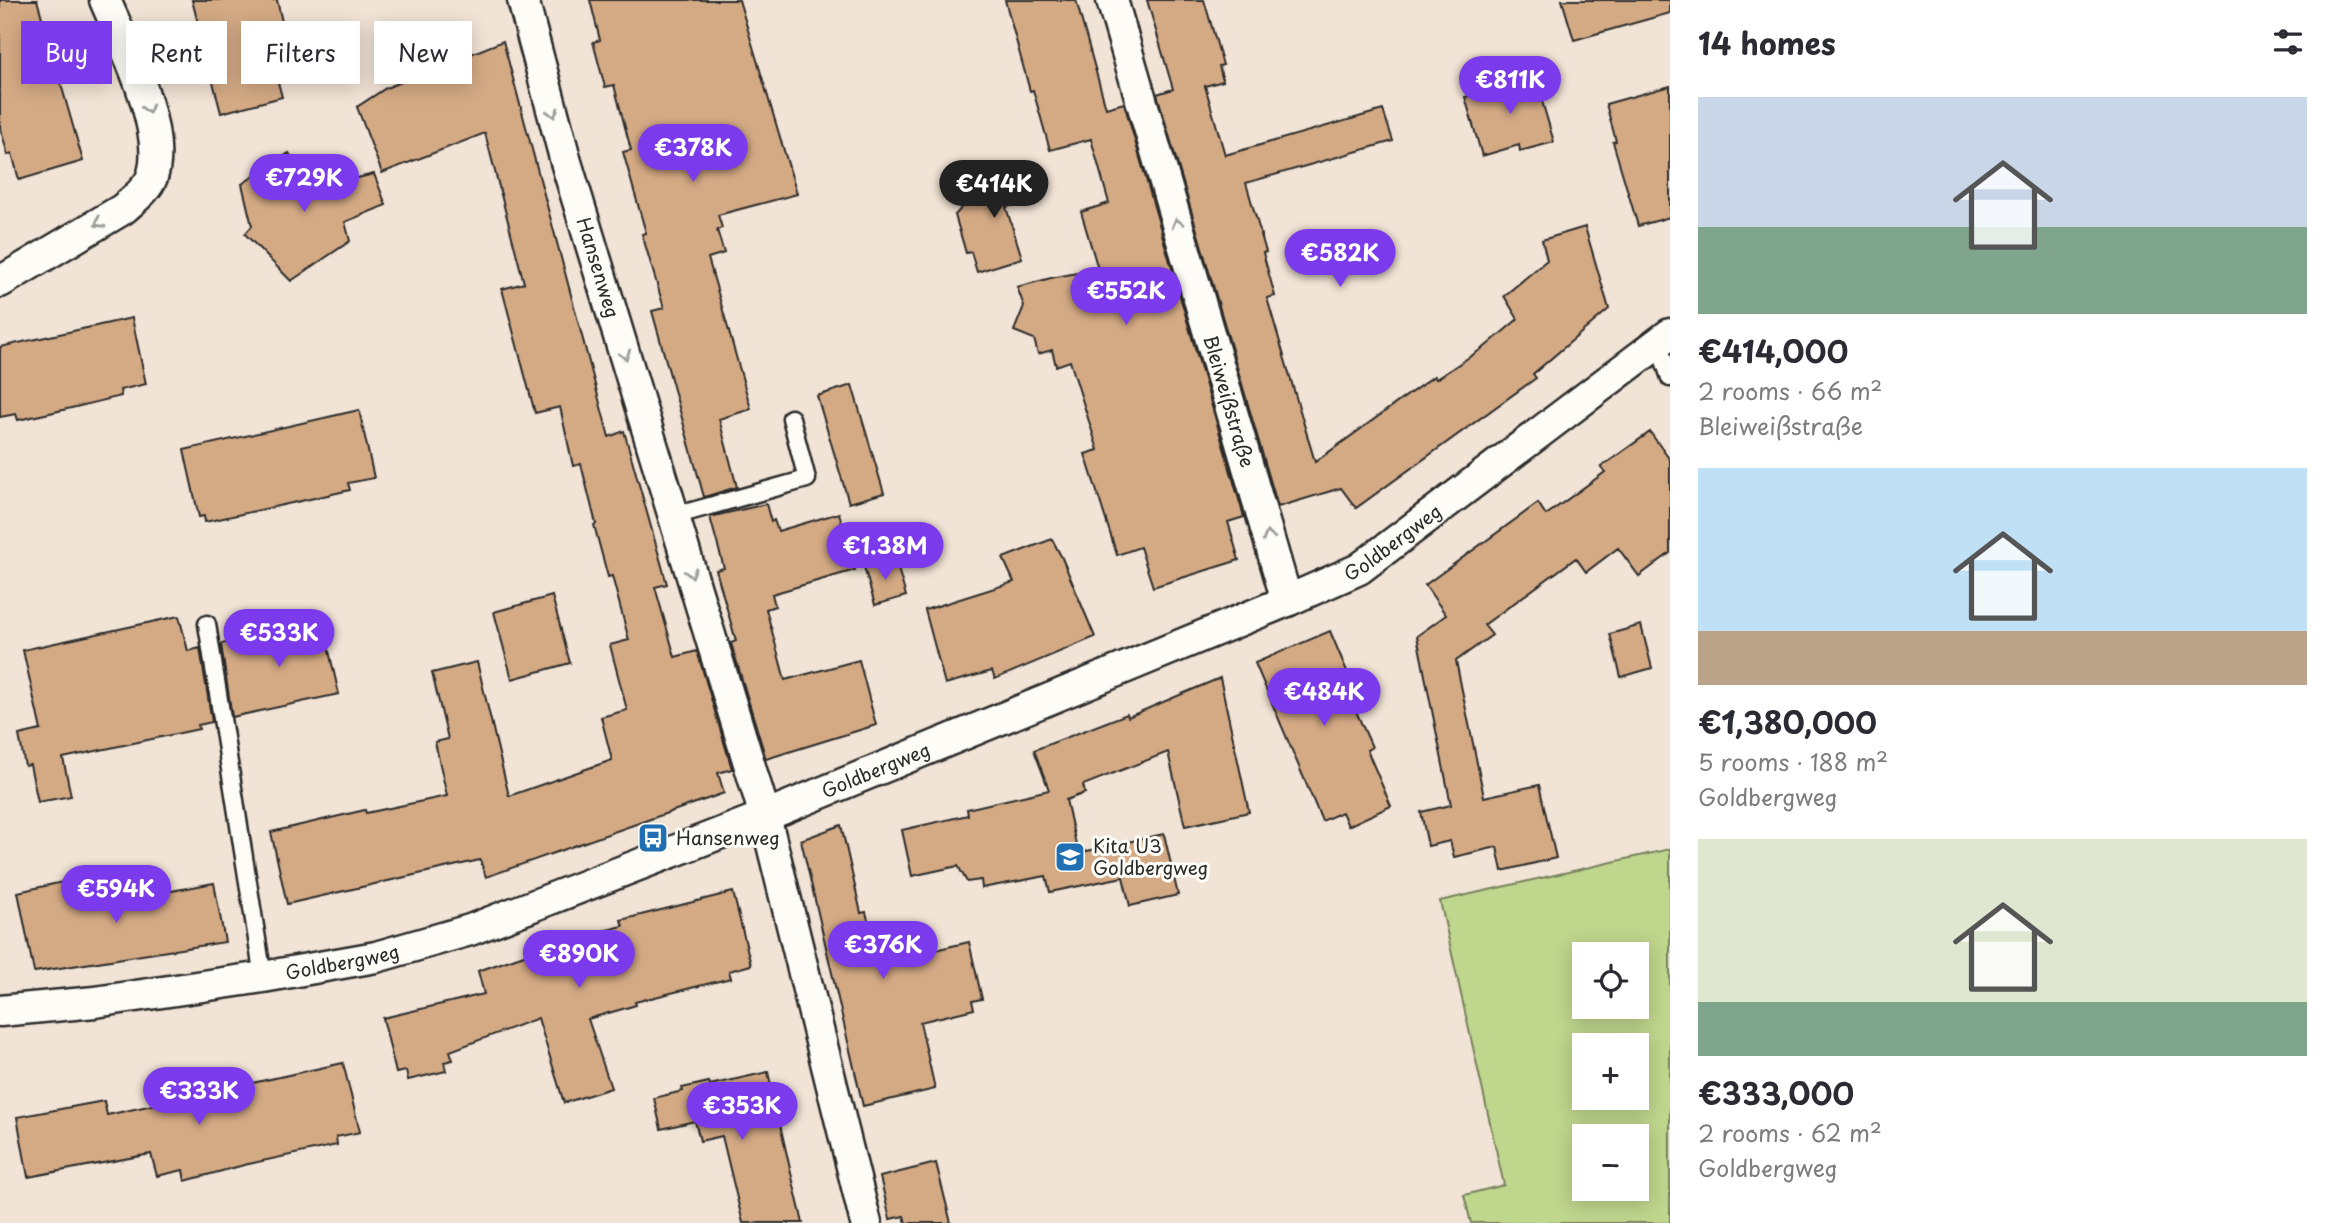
<!DOCTYPE html>
<meta charset="utf-8">
<style>
:root{--surface:#fff;--page:#f2f2f3;--text:#2b2b33;--muted:#7c7c81;--accent:#7c3aed}
body{margin:0;font-family:"Playpen Sans",sans-serif;background:var(--page);color:var(--text);height:100vh;display:flex;flex-direction:column;font-size:26px;white-space:nowrap}
*{box-sizing:border-box;margin:0}
p{font-size:23px;color:var(--muted)}
.icon{flex:none;width:38px;height:38px;fill:none;stroke:currentColor;stroke-width:2;stroke-linecap:round;stroke-linejoin:round}
.map{position:relative;flex:1;overflow:hidden}
.details{display:flex;flex-direction:column;background:var(--surface);width:665px}
.details>*{flex:none}
.banner{position:absolute;left:21px;top:21px;width:665px;height:63px;display:flex;gap:14px}
.fabs{position:absolute;left:1572px;top:942px;display:grid;gap:14px}
.fabs a{display:grid;place-items:center;width:77px;height:77px;border-radius:0px;background:var(--surface);box-shadow:0 4px 18px #0003;font-size:35px}
.price{position:absolute;translate:-50% -60px;padding:0 16px;border-radius:24px;background:var(--accent);color:#fff;font-size:23px;line-height:46px;filter:drop-shadow(0 2px 4px #0008)}
.price::after{content:'';position:absolute;left:50%;top:42px;width:21px;height:16px;margin-left:-10px;background:inherit;clip-path:polygon(0 0,100% 0,50% 100%)}
.price.active{background:#222;color:#fff}
ul{padding:0;list-style:none}
li{display:grid;align-content:center;gap:14px;height:371px;padding:0 28px}
li span{display:grid;place-items:center;height:217px;border-radius:0px;color:#555}
li>.icon{margin-inline-start:auto}
span .icon{width:126px;height:126px;fill:#fffc;stroke-width:1}
li b{font-size:30px}
h2{display:flex;justify-content:space-between;align-items:center;height:84px;padding:0 28px;font-size:30px}
.pill{padding:0 24px;border-radius:0px;background:var(--surface);box-shadow:0 4px 18px #0003;font-size:24px;line-height:63px}
.pill.active{background:var(--accent);color:#fff}
main{display:flex;flex:1;min-height:0}
.map>svg:first-child{display:block}
.green{fill:#bfd68d;stroke:#75805c;stroke-width:2;fill-rule:evenodd}
.building{fill:#d4aa85;stroke:#2b2b2b;stroke-width:2}
.lines{fill:none;stroke-linecap:round;stroke-linejoin:round}
.lane-casing{stroke:#2b2b2b;stroke-width:21}
.street-casing{stroke:#2b2b2b;stroke-width:35}
.lane{stroke:#fdfcf7;stroke-width:16}
.street{stroke:#fdfcf7;stroke-width:30}
.oneway{stroke:#9e9e9b}
.labels{text-anchor:middle;stroke-width:6;stroke-linejoin:round;paint-order:stroke}
.street-label{font-size:19px;fill:#2b2b2b;stroke:#fdfcf7}
.poi-label{font-size:19px;fill:#2b2b2b;stroke:#fdfcf7;text-anchor:start}
</style>
<main>
<div class="map">
<svg width="1670" height="1223" viewBox="0 0 1670 1223">
<rect width="100%" height="100%" fill="#f1e3d5"/>
<filter id="ink" filterUnits="userSpaceOnUse"><feTurbulence type="fractalNoise" baseFrequency=".0143" numOctaves="2"/><feDisplacementMap in="SourceGraphic" scale="14" xChannelSelector="R" yChannelSelector="G"/><feConvolveMatrix kernelMatrix="1 2 1 2 8 2 1 2 1" color-interpolation-filters="sRGB"/></filter>
<g filter="url(#ink)">
<!-- green -->
<path class="green" d="M 1670,849 L 1670,1223 L 1471,1223 L 1464,1195 L 1504,1185 L 1440,901 ZM 1584,954 L 1636,954 L 1636,1006 L 1584,1006 ZM 1584,1045 L 1636,1045 L 1636,1097 L 1584,1097 ZM 1584,1136 L 1636,1136 L 1636,1188 L 1584,1188 Z"/>
<!-- building -->
<path class="building" d="M 0,0 L 37,0 L 83,161 L 19,180 L 12,153 L 8,155 L 0,127 Z
M 192,0 L 277,0 L 293,70 L 276,75 L 282,97 L 221,113 Z
M 590,0 L 739,0 L 797,194 L 718,215 L 722,228 L 717,230 L 724,253 L 708,258 L 751,409 L 719,419 L 737,487 L 704,497 L 652,311 L 664,308 L 642,234 L 646,233 L 623,152 L 631,150 L 614,85 L 605,87 L 593,42 L 600,40 Z
M 1005,0 L 1076,0 L 1106,108 L 1124,103 L 1244,517 L 1228,522 L 1239,560 L 1153,587 L 1140,547 L 1117,555 L 1085,454 L 1098,450 L 1070,361 L 1056,366 L 1052,350 L 1038,354 L 1034,339 L 1014,331 L 1024,306 L 1017,287 L 1051,278 L 1098,269 L 1081,212 L 1109,203 L 1091,139 L 1050,150 L 1033,90 L 1030,91 Z
M 1147,0 L 1204,0 L 1223,65 L 1219,66 L 1223,81 L 1205,86 L 1225,155 L 1383,110 L 1393,141 L 1246,183 L 1266,252 L 1263,253 L 1275,296 L 1267,298 L 1315,462 L 1434,376 L 1436,379 L 1486,346 L 1518,319 L 1504,296 L 1547,260 L 1542,240 L 1585,227 L 1609,309 L 1533,374 L 1536,378 L 1356,508 L 1341,488 L 1278,507 L 1157,94 L 1173,89 Z
M 1562,0 L 1670,0 L 1670,13 L 1574,40 Z
M 503,41 L 609,437 L 624,431 L 667,584 L 655,587 L 675,657 L 697,651 L 732,769 L 718,773 L 724,793 L 486,877 L 480,860 L 287,904 L 271,832 L 365,810 L 366,813 L 447,796 L 435,742 L 448,739 L 432,673 L 477,662 L 509,796 L 612,760 L 601,717 L 627,710 L 610,645 L 629,640 L 612,576 L 608,577 L 594,525 L 596,524 L 581,464 L 573,466 L 560,407 L 535,413 L 502,289 L 524,283 L 485,133 L 382,173 L 357,107 L 386,88 Z
M 1534,74 L 1554,142 L 1520,151 L 1519,145 L 1482,156 L 1465,97 L 1489,91 L 1487,84 Z
M 1670,86 L 1670,217 L 1638,226 L 1613,142 L 1616,141 L 1606,104 Z
M 289,153 L 308,182 L 318,176 L 320,187 L 374,174 L 386,205 L 345,222 L 350,241 L 291,281 L 245,234 L 252,226 L 242,184 Z
M 1032,171 L 1038,200 L 1006,207 L 1022,258 L 977,272 L 971,252 L 966,253 L 955,215 L 968,201 L 966,191 L 998,182 L 1002,195 L 997,177 Z
M 132,318 L 146,384 L 120,390 L 121,396 L 63,410 L 18,420 L 16,414 L 0,417 L 0,347 Z
M 852,385 L 884,493 L 849,503 L 817,396 Z
M 359,410 L 374,478 L 348,483 L 350,490 L 301,501 L 205,522 L 204,516 L 199,517 L 184,450 Z
M 1650,432 L 1670,460 L 1670,553 L 1639,576 L 1618,548 L 1586,572 L 1576,558 L 1484,625 L 1492,635 L 1456,661 L 1484,797 L 1539,785 L 1556,858 L 1502,871 L 1497,847 L 1454,857 L 1450,841 L 1428,846 L 1421,812 L 1451,805 L 1417,636 L 1446,615 L 1425,585 L 1538,503 L 1546,515 L 1605,472 L 1601,467 Z
M 766,504 L 771,522 L 774,520 L 778,531 L 839,513 L 855,570 L 772,594 L 775,606 L 766,609 L 785,680 L 859,660 L 876,725 L 766,759 L 731,643 L 736,641 L 716,570 L 724,568 L 710,517 Z
M 1052,539 L 1062,558 L 1095,637 L 995,679 L 992,671 L 945,684 L 925,610 L 1014,582 L 1003,558 Z
M 895,558 L 906,596 L 875,605 L 864,567 Z
M 552,596 L 570,663 L 512,679 L 494,612 Z
M 179,616 L 188,651 L 200,648 L 212,722 L 198,725 L 199,729 L 63,758 L 71,796 L 38,802 L 30,765 L 25,766 L 19,735 L 41,730 L 23,650 Z
M 322,621 L 339,694 L 232,717 L 221,644 Z
M 1641,625 L 1652,668 L 1621,677 L 1610,634 Z
M 1330,631 L 1357,695 L 1350,698 L 1372,747 L 1367,750 L 1391,806 L 1348,826 L 1342,812 L 1322,821 L 1255,663 Z
M 1220,678 L 1249,812 L 1185,826 L 1168,752 L 1083,785 L 1085,793 L 1066,800 L 1078,853 L 1164,834 L 1178,895 L 1130,906 L 1123,877 L 1050,892 L 1046,876 L 982,888 L 981,880 L 967,882 L 958,866 L 912,876 L 902,830 L 968,815 L 967,809 L 1049,790 L 1034,750 L 1127,714 L 1128,717 Z
M 841,825 L 861,913 L 866,912 L 876,953 L 923,942 L 926,952 L 969,942 L 982,999 L 972,1001 L 974,1009 L 920,1022 L 935,1089 L 863,1106 L 801,840 Z
M 76,879 L 81,908 L 214,883 L 225,942 L 34,972 L 18,892 Z
M 733,892 L 751,965 L 729,971 L 731,978 L 635,1002 L 636,1005 L 588,1019 L 611,1088 L 564,1103 L 538,1018 L 450,1051 L 453,1060 L 444,1062 L 446,1071 L 408,1080 L 406,1071 L 396,1073 L 383,1018 L 484,994 L 478,971 L 567,940 L 623,926 L 621,920 Z
M 343,1063 L 360,1132 L 336,1137 L 337,1145 L 244,1165 L 185,1181 L 183,1170 L 157,1176 L 151,1154 L 28,1177 L 17,1117 L 104,1101 L 107,1115 Z
M 768,1072 L 791,1173 L 803,1223 L 743,1223 L 722,1136 L 700,1141 L 695,1121 L 661,1129 L 654,1098 L 683,1091 L 682,1088 L 709,1082 L 710,1085 Z
M 936,1163 L 951,1223 L 906,1223 L 904,1216 L 890,1219 L 880,1177 Z"/>
<g class="lines">
<!-- lane casing -->
<g class="lane-casing">
<path id="lane" d="M 1658,343 L 1670,378
M 674,516 L 807,479 L 791,418
M 207,624 L 263,977"/>
</g>
<!-- street casing -->
<g class="street-casing">
<g id="street">
<path id="s1" d="M 523,0 L 566,162 L 765,816 L 866,1223"/>
<path id="s2" d="M 1112,0 L 1287,601"/>
<path d="M 0,282 L 123,209 C 133,200 147,190 152,177 C 168,130 124,45 105,0"/>
<path id="s3" d="M 0,1011 L 95,1002 L 263,977 L 376,957 L 470,930 L 765,816 L 1287,601 L 1359,569 L 1670,334"/>
</g>
</g>
<!-- lane -->
<use href="#lane" class="lane"/>
<!-- street -->
<use href="#street" class="street"/>
</g>
<!-- one-way arrows -->
<defs><path id="oneway-chevron" d="M-2-3.5L2.5 0L-2 3.5" fill="none" stroke-width="1.6" stroke-linecap="round" stroke-linejoin="round" transform="scale(1.75)"/></defs>
<g class="oneway">
<use href="#oneway-chevron" transform="translate(148 109) rotate(75)"/>
<use href="#oneway-chevron" transform="translate(553 113) rotate(75)"/>
<use href="#oneway-chevron" transform="translate(99 223) rotate(149)"/>
<use href="#oneway-chevron" transform="translate(1177 223) rotate(-106)"/>
<use href="#oneway-chevron" transform="translate(625 355) rotate(73)"/>
<use href="#oneway-chevron" transform="translate(1268 536) rotate(-106)"/>
<use href="#oneway-chevron" transform="translate(691 573) rotate(73)"/>
</g>
</g>
<!-- icons -->
<defs>
<g id="bus-square" transform="scale(1.575)"><rect x="-9" y="-9" width="18" height="18" rx="4" fill="#1f6fb2" stroke="#fdfcf7"/><path d="M-5-6H5V4H4V6H2V4H-2V6H-4V4H-5ZM-3.5-4V0h7V-4ZM-3.5 1.2v1.5H-2V1.2ZM2 1.2v1.5H3.5V1.2Z" fill="#fff"/></g>
<g id="school-square" transform="scale(1.575)"><rect x="-9" y="-9" width="18" height="18" rx="4" fill="#1f6fb2" stroke="#fdfcf7"/><path d="M0-5L7-2L0 1L-7-2ZM-4 1L0 2.5L4 1V4Q0 6-4 4Z" fill="#fff"/></g>
</defs>
<g fill-rule="evenodd">
<use href="#bus-square" x="653" y="838"/>
<use href="#school-square" x="1070" y="857"/>
</g>
<g class="labels">
<!-- street labels -->
<g class="street-label">
<text dy="7" stroke="none"><textPath href="#s1" startOffset="278">Hansenweg</textPath></text>
<text dy="7" stroke="none"><textPath href="#s2" startOffset="418">Bleiweißstraße</textPath></text>
<text dy="7" stroke="none"><textPath href="#s3" startOffset="1480">Goldbergweg</textPath></text>
<text dy="7" stroke="none"><textPath href="#s3" startOffset="914">Goldbergweg</textPath></text>
<text dy="7" stroke="none"><textPath href="#s3" startOffset="346">Goldbergweg</textPath></text>
</g>
<!-- poi labels -->
<g class="poi-label">
<text x="676" y="845">Hansenweg</text>
<text x="1093" y="853">Kita U3<tspan x="1093" dy="22">Goldbergweg</tspan></text>
</g>
</g>
</svg>
<div class="fabs">
<a><svg class="icon" aria-label="locate" viewBox="0 0 24 24"><circle cx="12" cy="12" r="6"/><path d="M12 2v4M12 18v4M2 12h4M18 12h4"/></svg></a>
<a>+</a>
<a>−</a>
</div>
<b class="price" style="left:1510px;top:116px">€811K</b>
<b class="price" style="left:693px;top:184px">€378K</b>
<b class="price" style="left:304px;top:214px">€729K</b>
<b class="price active" style="left:994px;top:220px">€414K</b>
<b class="price" style="left:1340px;top:289px">€582K</b>
<b class="price" style="left:1126px;top:327px">€552K</b>
<b class="price" style="left:885px;top:582px">€1.38M</b>
<b class="price" style="left:279px;top:669px">€533K</b>
<b class="price" style="left:1324px;top:728px">€484K</b>
<b class="price" style="left:116px;top:925px">€594K</b>
<b class="price" style="left:883px;top:981px">€376K</b>
<b class="price" style="left:579px;top:990px">€890K</b>
<b class="price" style="left:199px;top:1127px">€333K</b>
<b class="price" style="left:742px;top:1142px">€353K</b>
<div class="banner">
<a class="pill active">Buy</a>
<a class="pill">Rent</a>
<a class="pill">Filters</a>
<a class="pill">New</a>
</div>
</div>
<section class="details">
<h2>14 homes<svg class="icon" aria-label="filters" viewBox="0 0 24 24"><path d="M4 7h16M4 17h16"/><circle cx="9" cy="7" r="2"/><circle cx="15" cy="17" r="2"/></svg></h2>
<ul>
<li><span style="background:linear-gradient(#c9d6e8 60%,#7fa58c 0)"><svg class="icon" aria-label="home" viewBox="0 0 24 24"><path d="M3 11l9-7 9 7M6 9v11h12V9"/></svg></span><div><b>€414,000</b><p>2 rooms · 66 m²</p><p>Bleiweißstraße</p></div></li>
<li><span style="background:linear-gradient(#bfe0f5 75%,#b9a48a 0)"><svg class="icon" aria-label="home" viewBox="0 0 24 24"><path d="M3 11l9-7 9 7M6 9v11h12V9"/></svg></span><div><b>€1,380,000</b><p>5 rooms · 188 m²</p><p>Goldbergweg</p></div></li>
<li><span style="background:linear-gradient(#dfe7d0 75%,#7fa58c 0)"><svg class="icon" aria-label="home" viewBox="0 0 24 24"><path d="M3 11l9-7 9 7M6 9v11h12V9"/></svg></span><div><b>€333,000</b><p>2 rooms · 62 m²</p><p>Goldbergweg</p></div></li>
</ul>
</section>
</main>
